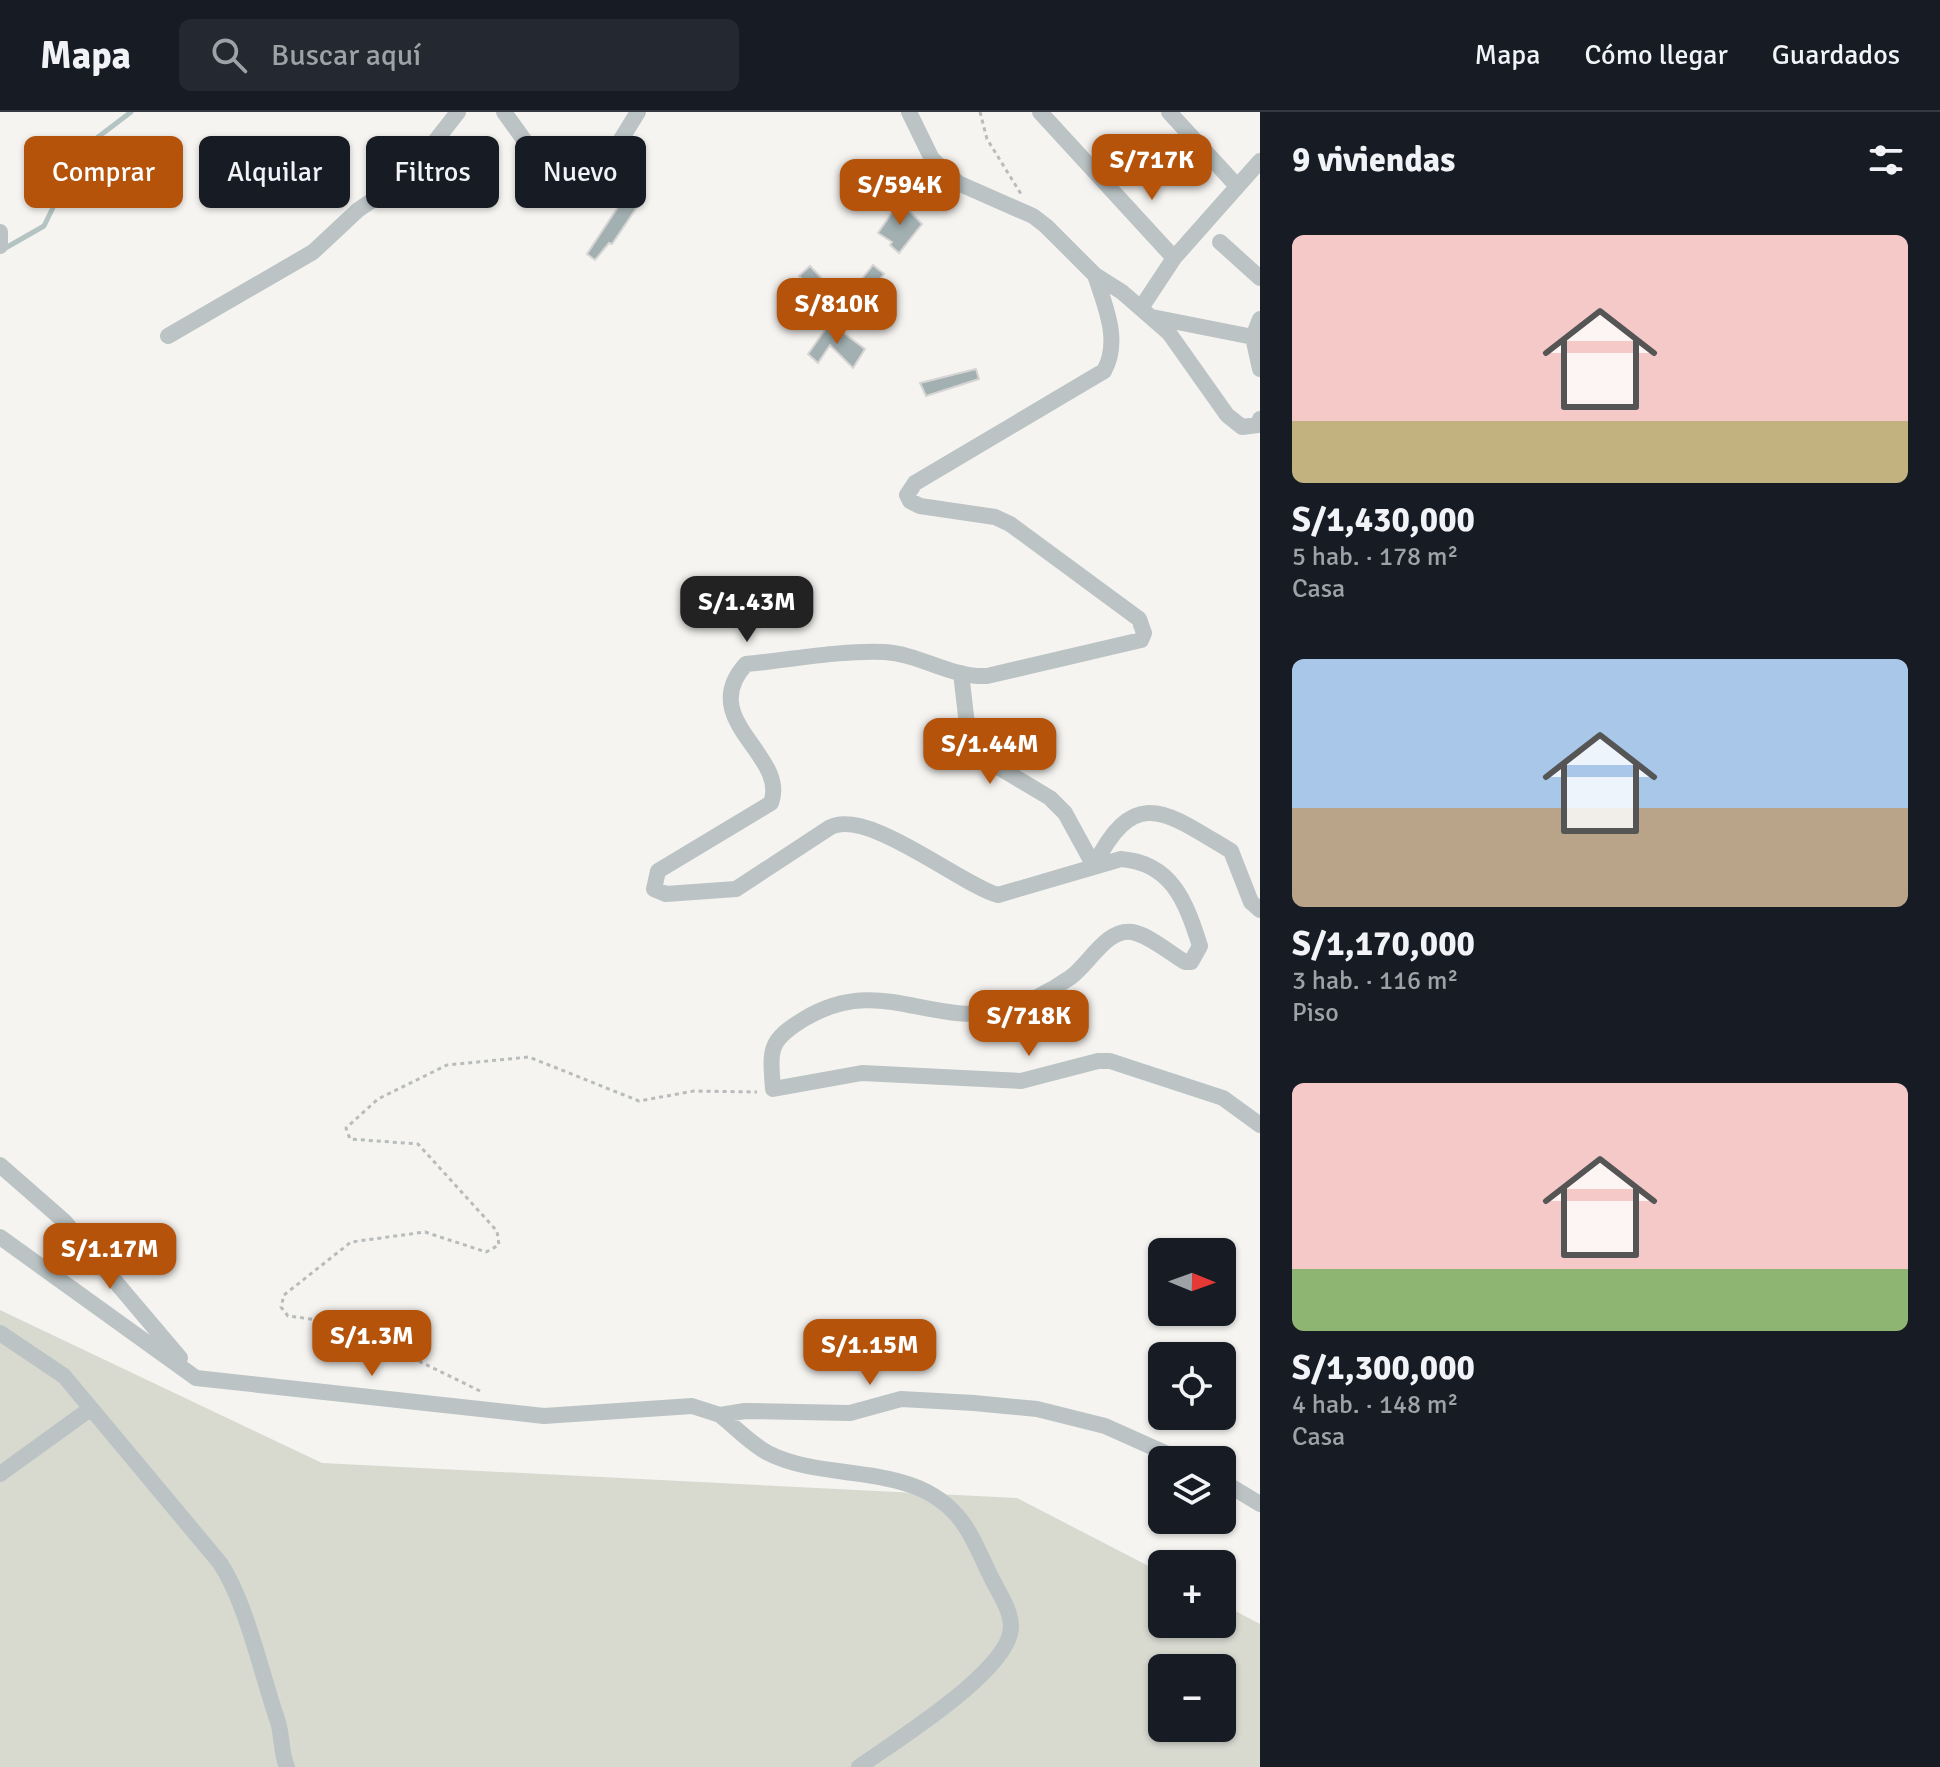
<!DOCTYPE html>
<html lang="es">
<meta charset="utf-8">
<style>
:root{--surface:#171b24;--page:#242831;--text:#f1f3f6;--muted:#9ea1a6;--line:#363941;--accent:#b45309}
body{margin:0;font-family:Signika,sans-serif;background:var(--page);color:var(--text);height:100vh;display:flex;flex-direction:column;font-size:30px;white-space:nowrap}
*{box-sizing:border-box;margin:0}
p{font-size:26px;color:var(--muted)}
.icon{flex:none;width:44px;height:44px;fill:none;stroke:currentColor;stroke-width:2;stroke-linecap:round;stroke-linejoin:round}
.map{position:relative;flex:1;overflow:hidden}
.sheet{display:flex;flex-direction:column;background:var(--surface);width:680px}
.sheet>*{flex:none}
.top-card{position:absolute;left:24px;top:24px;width:760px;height:72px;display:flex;gap:16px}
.needle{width:52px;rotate:91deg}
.tools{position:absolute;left:1148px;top:1126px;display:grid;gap:16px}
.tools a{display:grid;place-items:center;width:88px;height:88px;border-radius:12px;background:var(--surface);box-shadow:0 2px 6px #0004;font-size:40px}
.price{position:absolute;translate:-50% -68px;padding:0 18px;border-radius:16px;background:var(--accent);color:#fff;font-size:26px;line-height:52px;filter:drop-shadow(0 2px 4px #0008)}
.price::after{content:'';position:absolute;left:50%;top:48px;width:24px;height:18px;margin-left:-12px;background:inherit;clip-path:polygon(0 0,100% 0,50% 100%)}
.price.selected{background:#222;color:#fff}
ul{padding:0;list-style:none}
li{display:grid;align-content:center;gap:16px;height:424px;padding:0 32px}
li span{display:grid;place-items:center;height:248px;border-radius:12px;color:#555}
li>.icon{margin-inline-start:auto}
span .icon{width:144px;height:144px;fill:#fffc;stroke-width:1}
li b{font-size:34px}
h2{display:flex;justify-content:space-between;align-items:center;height:96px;padding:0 32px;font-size:34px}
.pill{padding:0 28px;border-radius:12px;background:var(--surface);box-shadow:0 2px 6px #0004;font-size:28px;line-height:72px}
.pill.selected{background:var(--accent);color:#fff}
header{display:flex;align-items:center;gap:48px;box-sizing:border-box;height:112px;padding:0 40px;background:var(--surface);border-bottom:2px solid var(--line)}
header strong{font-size:38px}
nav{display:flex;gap:44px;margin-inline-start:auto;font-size:28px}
.search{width:560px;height:72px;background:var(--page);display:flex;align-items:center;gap:20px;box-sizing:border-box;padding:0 28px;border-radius:12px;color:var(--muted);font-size:30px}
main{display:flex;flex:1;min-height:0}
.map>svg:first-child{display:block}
.green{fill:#d8dad0;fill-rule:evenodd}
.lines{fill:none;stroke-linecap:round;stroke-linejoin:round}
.stream{stroke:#b3c4c2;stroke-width:5}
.building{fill:#a2b0b1;stroke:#d6d5d4;stroke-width:2}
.path{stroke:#b8bcbd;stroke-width:3;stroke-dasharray:4 4;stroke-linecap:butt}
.minor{stroke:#bbc3c4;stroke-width:16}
</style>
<header>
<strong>Mapa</strong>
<div class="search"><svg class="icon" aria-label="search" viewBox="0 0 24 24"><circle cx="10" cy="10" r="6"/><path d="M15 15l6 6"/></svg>Buscar aquí</div>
<nav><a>Mapa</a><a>Cómo llegar</a><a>Guardados</a></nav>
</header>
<main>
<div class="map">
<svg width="1260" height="1655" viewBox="0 0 1260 1655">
<rect width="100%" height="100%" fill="#f5f4f1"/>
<!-- green -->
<path class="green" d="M 0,1198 L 322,1351 L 1017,1386 L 1162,1461 L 1162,1512 L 1222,1512 L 1222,1492 L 1260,1512 L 1260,1655 L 0,1655 ZM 1162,1556 L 1222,1556 L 1222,1616 L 1162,1616 Z"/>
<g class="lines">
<!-- stream -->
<path class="stream" d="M 2,138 L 44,114 L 81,38 L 131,0"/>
</g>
<!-- building -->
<path class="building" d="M 624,86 L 637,95 L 612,132 L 609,131 L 595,148 L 587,142 Z
M 900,89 L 922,112 L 899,141 L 890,133 L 892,130 L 878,121 Z
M 873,153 L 884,162 L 845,212 L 799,164 L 810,154 L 844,190 Z
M 830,211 L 865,237 L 853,256 L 830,233 L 818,251 L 808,242 Z
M 976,257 L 979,267 L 926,284 L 920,271 Z"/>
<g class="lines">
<!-- path -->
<path class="path" d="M 980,0 L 987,27 L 1021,82
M 480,1279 L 341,1211 L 288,1204 L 281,1195 L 284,1183 L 351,1130 L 425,1120 L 486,1140 L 499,1133 L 497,1119 L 418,1032 L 350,1027 L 346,1016 L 378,987 L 447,953 L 529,945 L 639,989 L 694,979 L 757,980"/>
<!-- minor -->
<path class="minor" d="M 504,0 L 545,57 C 604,69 610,44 638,0
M 909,0 L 932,47 L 958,71 L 1033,104 L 1046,114 L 1095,163 L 1122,180 L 1169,221 L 1227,303 L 1242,315 L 1258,313 L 1260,307
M 1040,0 L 1174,146 L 1141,196
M 1169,0 L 1236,73
M 0,120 L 0,134
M 1220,130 L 1260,166
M 1174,146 L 1260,49
M 1095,163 C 1105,194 1121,229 1104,259 L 915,371 L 907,383 L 910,389 L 920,394 L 995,405 L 1010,412 L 1139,507 L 1144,521 L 1141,528 L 987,564 C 952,566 920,542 884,540 C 840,538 791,548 746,552 C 695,608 789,643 771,691 L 658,759 L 654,777 L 666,782 L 736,777 L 829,716 C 866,694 961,773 998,783 L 1121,747 C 1172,751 1186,790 1200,834 L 1191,850 L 1185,850 C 1170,841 1149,823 1132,820 C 1107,816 1089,852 1071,865 C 1051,879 1023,894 1000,899 C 928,914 879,862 804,907 C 768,929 770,937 773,977 L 862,961 L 1021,969 L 1098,949 L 1110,949 L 1223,986 L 1260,1013
M 1152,205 L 1253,225 L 1260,222
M 1260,207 L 1253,225 L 1260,257
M 168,224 L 313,140 L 358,98 L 408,64 L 458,0
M 961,561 L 970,638 L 1050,686 L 1065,701 L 1094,754 C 1135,671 1167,701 1231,739 L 1251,790 L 1260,798
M 0,1053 L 64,1109 L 180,1246
M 0,1125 L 196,1266 L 544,1304 L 692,1294 L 720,1303 L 745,1299 L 850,1301 L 901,1287 L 974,1291 L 1037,1297 L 1105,1314 L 1181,1348
M 0,1221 L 64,1264 L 220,1451 C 246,1490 261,1560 277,1607 C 283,1623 280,1639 287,1655
M 720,1303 C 735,1315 751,1332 768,1341 C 829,1372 917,1347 963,1411 C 974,1426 982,1447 991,1465 C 998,1480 1011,1497 1011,1515 C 1011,1558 895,1629 859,1655
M 0,1362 L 90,1297
M 1222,1369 L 1260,1392"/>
</g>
</svg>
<div class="tools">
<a><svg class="needle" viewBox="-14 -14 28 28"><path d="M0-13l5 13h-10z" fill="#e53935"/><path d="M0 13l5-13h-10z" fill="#9ea1a6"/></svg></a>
<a><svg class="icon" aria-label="locate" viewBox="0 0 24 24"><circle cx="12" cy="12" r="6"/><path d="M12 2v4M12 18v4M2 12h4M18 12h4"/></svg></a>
<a><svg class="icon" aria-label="layers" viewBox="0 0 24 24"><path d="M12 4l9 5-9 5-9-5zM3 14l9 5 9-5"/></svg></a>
<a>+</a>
<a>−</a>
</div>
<b class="price" style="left:1152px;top:90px">S/717K</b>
<b class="price" style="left:900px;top:115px">S/594K</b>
<b class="price" style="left:837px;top:234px">S/810K</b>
<b class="price selected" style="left:747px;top:532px">S/1.43M</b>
<b class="price" style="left:990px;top:674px">S/1.44M</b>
<b class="price" style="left:1029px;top:946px">S/718K</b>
<b class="price" style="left:110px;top:1179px">S/1.17M</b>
<b class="price" style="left:372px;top:1266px">S/1.3M</b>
<b class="price" style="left:870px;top:1275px">S/1.15M</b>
<div class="top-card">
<a class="pill selected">Comprar</a>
<a class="pill">Alquilar</a>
<a class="pill">Filtros</a>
<a class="pill">Nuevo</a>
</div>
</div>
<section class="sheet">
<h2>9 viviendas<svg class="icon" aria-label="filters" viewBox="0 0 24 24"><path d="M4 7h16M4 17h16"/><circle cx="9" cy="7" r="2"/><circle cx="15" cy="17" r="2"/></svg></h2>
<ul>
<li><span style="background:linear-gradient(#f6c9c9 75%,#c2b280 0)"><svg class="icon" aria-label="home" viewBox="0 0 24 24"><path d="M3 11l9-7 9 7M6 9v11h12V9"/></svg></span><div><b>S/1,430,000</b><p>5 hab. · 178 m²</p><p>Casa</p></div></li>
<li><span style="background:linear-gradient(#a9c7e8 60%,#b9a48a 0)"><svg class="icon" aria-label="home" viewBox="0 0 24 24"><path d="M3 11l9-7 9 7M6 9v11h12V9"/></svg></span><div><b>S/1,170,000</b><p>3 hab. · 116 m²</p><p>Piso</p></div></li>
<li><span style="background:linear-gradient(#f6c9c9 75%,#8fb573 0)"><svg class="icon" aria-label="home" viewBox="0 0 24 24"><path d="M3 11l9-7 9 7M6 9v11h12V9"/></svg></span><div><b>S/1,300,000</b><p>4 hab. · 148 m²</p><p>Casa</p></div></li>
</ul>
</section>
</main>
